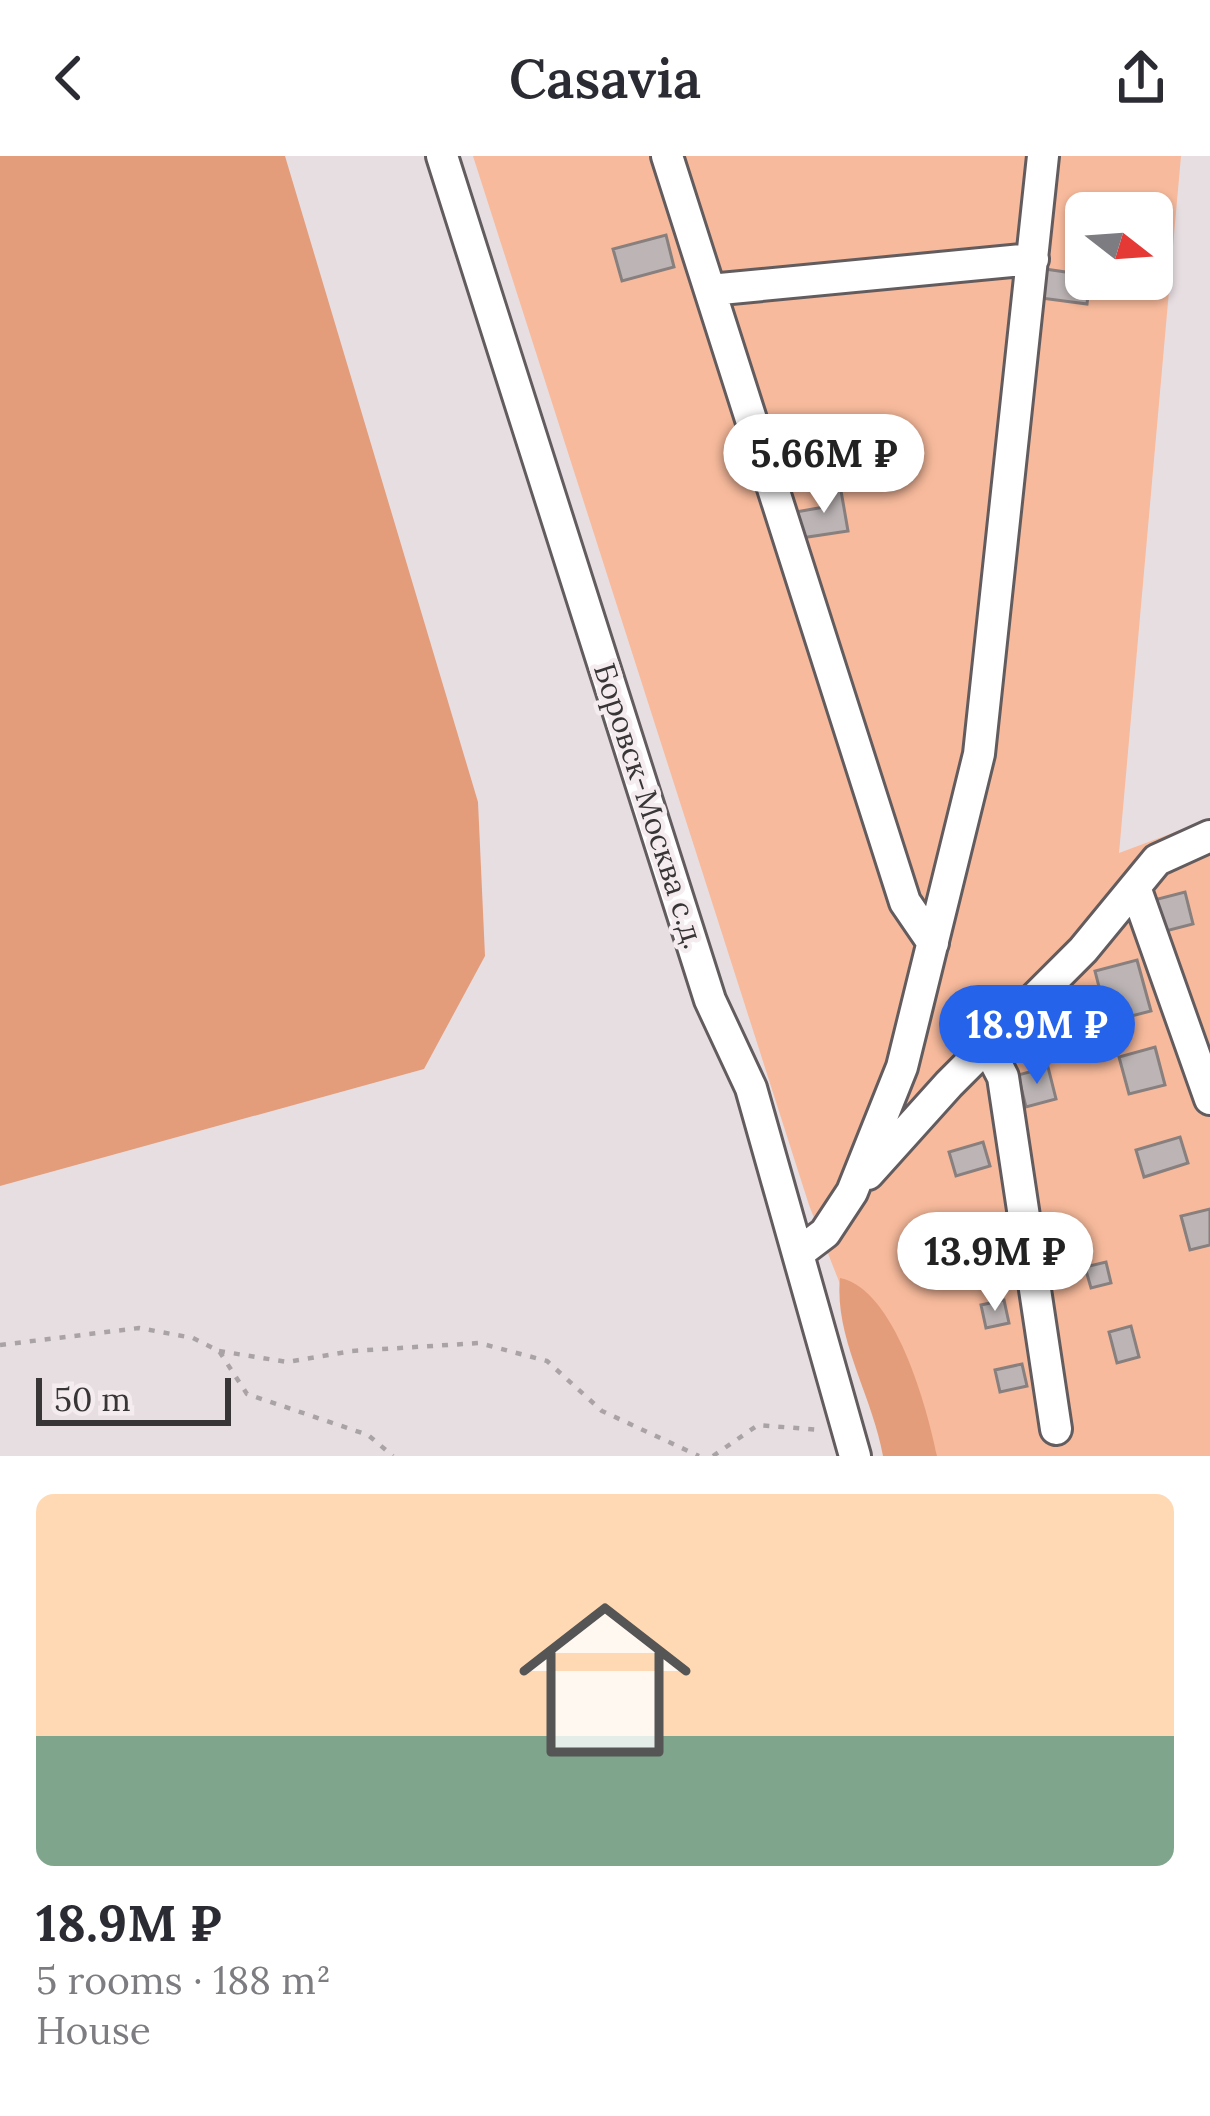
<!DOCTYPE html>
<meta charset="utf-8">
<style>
:root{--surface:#fff;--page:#f7f7f7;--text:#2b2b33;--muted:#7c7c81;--accent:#2563eb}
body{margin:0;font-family:Lora,serif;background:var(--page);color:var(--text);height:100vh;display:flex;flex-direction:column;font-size:45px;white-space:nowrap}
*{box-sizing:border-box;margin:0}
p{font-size:39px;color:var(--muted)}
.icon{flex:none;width:66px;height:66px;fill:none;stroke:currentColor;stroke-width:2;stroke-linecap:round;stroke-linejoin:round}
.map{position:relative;height:1300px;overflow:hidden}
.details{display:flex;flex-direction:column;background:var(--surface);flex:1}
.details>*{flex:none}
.needle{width:78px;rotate:107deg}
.buttons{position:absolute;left:1065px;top:36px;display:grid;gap:24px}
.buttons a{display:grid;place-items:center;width:108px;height:108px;border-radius:18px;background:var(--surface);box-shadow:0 3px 9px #0004;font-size:60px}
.scale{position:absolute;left:36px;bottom:30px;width:195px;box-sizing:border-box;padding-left:12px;border:6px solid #383536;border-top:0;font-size:33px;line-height:42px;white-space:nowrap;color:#383536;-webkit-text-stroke:9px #f4ecef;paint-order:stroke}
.price{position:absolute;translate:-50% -102px;padding:0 27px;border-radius:42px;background:#fff;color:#222;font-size:39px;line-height:78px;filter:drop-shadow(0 3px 6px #0008)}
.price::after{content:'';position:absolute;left:50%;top:72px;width:36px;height:27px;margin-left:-18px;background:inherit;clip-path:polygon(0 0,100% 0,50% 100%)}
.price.on{background:var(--accent);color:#fff}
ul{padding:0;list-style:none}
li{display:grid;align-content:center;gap:24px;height:636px;padding:0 36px}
li span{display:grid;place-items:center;height:372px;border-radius:18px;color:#555}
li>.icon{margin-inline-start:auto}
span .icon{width:216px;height:216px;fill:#fffc;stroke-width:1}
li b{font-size:51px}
header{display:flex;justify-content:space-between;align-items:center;height:156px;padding:0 36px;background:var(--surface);font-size:54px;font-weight:600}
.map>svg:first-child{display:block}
.green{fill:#f7ba9c;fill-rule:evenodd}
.forest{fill:#e49d7a}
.building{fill:#bdb5b5;stroke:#887f7f;stroke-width:3}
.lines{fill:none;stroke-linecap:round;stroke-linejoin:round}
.minor-casing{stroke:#635c5f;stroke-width:36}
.path{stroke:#aaa3a6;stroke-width:4.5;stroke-dasharray:6 9;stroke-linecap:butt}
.minor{stroke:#fff;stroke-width:30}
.labels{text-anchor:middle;stroke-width:9;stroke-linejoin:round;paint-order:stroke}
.street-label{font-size:30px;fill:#383536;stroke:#f4ecef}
</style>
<header><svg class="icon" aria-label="back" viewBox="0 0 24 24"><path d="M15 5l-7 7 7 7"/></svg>Casavia<svg class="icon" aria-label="share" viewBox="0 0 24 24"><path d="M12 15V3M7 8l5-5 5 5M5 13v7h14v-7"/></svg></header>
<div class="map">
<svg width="1210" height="1300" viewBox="0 0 1210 1300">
<rect width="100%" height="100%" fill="#e7dee2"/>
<!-- green -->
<path class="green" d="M 473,0 L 1181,0 L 1119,697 L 1210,663 L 1210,1300 L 925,1300 L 851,1156 L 809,1049 ZM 1086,57 L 1152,57 L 1152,123 L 1086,123 Z"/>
<!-- forest -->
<path class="forest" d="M 0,0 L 285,0 L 478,646 L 485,800 L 424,913 L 0,1030 Z
M 840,1122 C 895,1133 927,1251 937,1300 L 883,1300 C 873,1241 834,1182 840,1122 Z"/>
<!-- building -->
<path class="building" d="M 666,79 L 674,111 L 622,125 L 613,93 Z
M 1045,113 L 1086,119 L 1090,123 L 1087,148 L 1041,142 Z
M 840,329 L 848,375 L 801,382 L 796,356 L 824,351 L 821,333 Z
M 1185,736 L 1193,768 L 1162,776 L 1154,744 Z
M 1137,804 L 1151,855 L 1108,866 L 1095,815 Z
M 1155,891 L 1165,929 L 1129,938 L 1119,901 Z
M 1048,911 L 1056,943 L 1026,951 L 1018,919 Z
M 1180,981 L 1188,1007 L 1144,1021 L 1136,994 Z
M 983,986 L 990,1010 L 956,1020 L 949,996 Z
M 1210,1053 L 1210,1089 L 1190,1094 L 1181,1060 Z
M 988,1066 L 994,1092 L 962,1098 L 956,1073 Z
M 1106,1106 L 1111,1127 L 1091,1132 L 1085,1111 Z
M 1004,1144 L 1009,1167 L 986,1172 L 981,1149 Z
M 1131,1170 L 1139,1201 L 1117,1207 L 1109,1176 Z
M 1022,1208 L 1027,1230 L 1000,1236 L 995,1214 Z"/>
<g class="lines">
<!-- minor casing -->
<g class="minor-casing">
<path id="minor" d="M 442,0 L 710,844 L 751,932 L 855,1300
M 667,0 L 905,746 L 933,787
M 710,134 L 1033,103
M 1135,731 L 1210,943
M 987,890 L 1003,921 L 1056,1273
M 868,1018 L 949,928 L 1083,794 L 1157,704 L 1210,680
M 800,1096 L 825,1077 L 852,1036 L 902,911 L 979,598 L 1043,0"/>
</g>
<!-- path -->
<path class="path" d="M 0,1189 L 139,1172 L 193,1182 L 219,1195 L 247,1238 L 368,1279 L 393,1300
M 219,1195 L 287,1206 L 352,1195 L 479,1187 L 547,1205 L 602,1255 L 699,1300
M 713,1300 L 758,1269 L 820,1274"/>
<!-- minor -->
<use href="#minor" class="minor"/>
</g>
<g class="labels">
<!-- street labels -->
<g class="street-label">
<text transform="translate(649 650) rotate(72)" y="10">Боровск-Москва с.д.</text>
</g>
</g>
</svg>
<div class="buttons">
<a><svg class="needle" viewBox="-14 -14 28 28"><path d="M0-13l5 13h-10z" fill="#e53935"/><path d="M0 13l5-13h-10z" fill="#7c7c81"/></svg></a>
</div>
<div class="scale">50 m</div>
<b class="price" style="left:824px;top:360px">5.66M ₽</b>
<b class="price on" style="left:1037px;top:931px">18.9M ₽</b>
<b class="price" style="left:995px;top:1158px">13.9M ₽</b>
</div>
<section class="details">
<ul>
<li><span style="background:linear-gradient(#ffd9b3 65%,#7fa58c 0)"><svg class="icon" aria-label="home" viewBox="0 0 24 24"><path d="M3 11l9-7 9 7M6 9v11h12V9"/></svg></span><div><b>18.9M ₽</b><p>5 rooms · 188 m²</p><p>House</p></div></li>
</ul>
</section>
